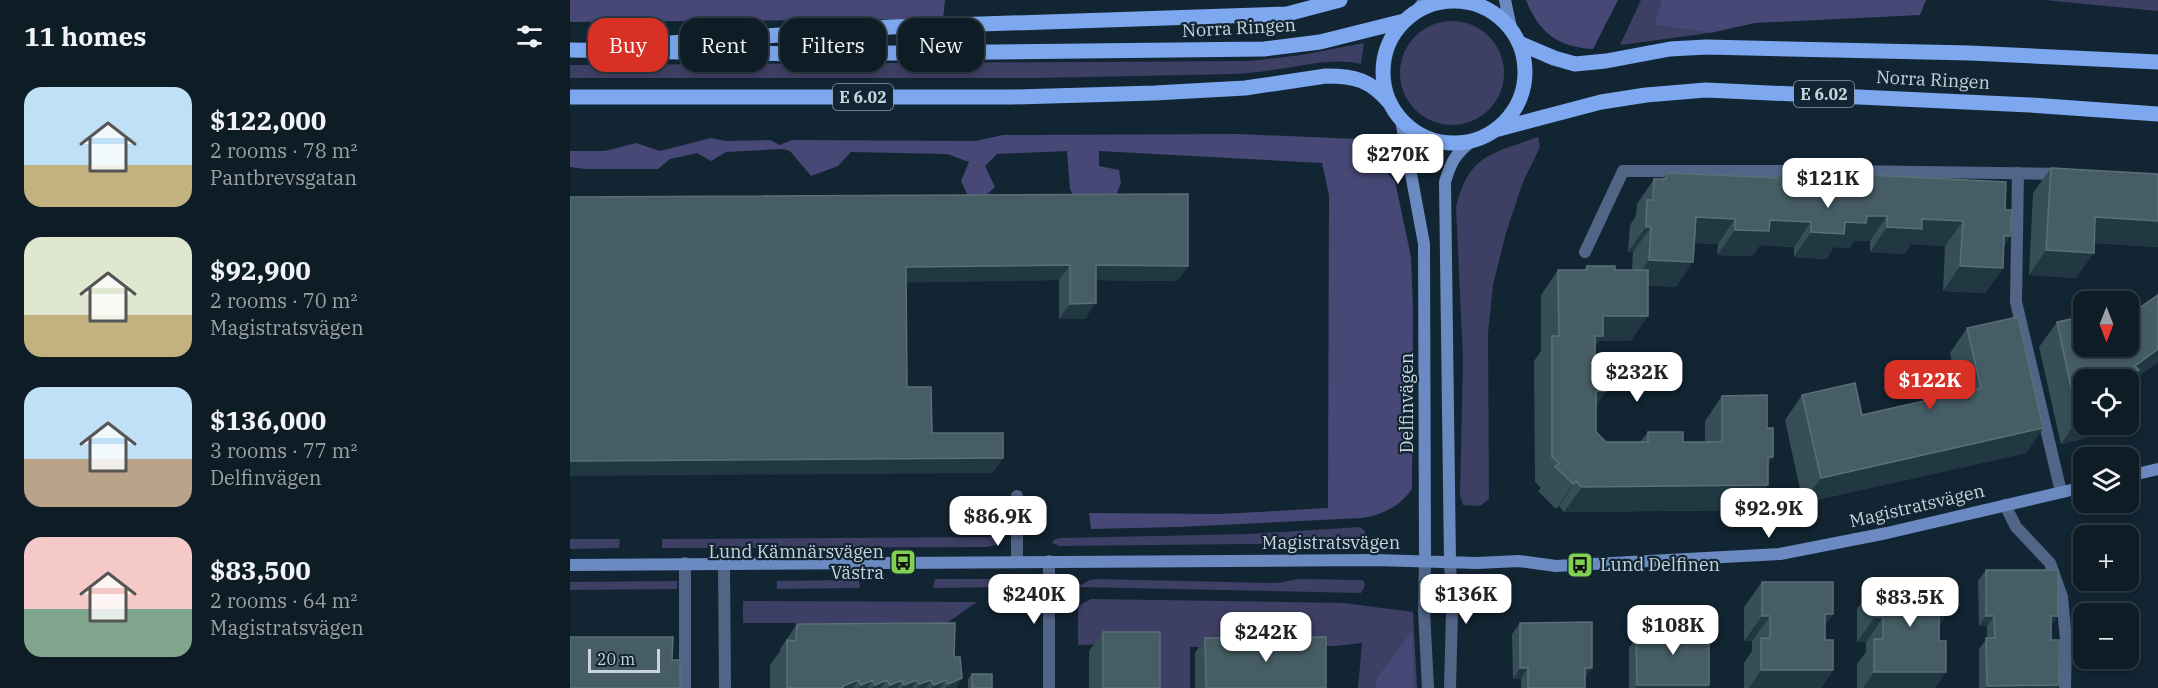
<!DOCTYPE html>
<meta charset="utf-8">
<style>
:root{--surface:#0e1c26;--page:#1c2932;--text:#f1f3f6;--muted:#9ba1a7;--line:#2e3a43;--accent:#d93025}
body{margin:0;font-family:"IBM Plex Serif",serif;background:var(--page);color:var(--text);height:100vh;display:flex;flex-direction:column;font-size:22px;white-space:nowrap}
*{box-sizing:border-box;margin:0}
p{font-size:20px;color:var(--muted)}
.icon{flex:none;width:33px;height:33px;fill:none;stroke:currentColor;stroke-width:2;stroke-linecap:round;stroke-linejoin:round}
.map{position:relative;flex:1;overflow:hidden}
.side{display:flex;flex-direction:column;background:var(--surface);width:570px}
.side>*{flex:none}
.top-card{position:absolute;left:18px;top:18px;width:570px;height:54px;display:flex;gap:12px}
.needle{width:39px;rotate:180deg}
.tools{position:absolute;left:1503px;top:291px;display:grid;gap:12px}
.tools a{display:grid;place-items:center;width:66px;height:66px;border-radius:12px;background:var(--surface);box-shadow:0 3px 9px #0003,0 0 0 2px var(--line);font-size:30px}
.scale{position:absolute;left:18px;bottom:15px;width:72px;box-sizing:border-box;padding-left:6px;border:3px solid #c8d4dd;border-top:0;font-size:16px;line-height:21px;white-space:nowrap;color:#c8d4dd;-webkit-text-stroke:4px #122532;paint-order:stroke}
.price{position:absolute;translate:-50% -51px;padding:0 14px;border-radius:12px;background:#fff;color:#222;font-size:20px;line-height:39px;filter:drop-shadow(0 2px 3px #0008)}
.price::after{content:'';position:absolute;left:50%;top:36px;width:18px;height:14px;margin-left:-9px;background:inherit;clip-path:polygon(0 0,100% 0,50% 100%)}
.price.on{background:var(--accent);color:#fff}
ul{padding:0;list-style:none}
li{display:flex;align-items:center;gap:18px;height:150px;padding:0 24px}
li span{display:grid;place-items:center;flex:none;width:168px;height:120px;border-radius:18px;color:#555}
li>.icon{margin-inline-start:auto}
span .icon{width:72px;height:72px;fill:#fffc;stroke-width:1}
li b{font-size:26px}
h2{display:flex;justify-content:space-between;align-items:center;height:72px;padding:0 24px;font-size:26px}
.pill{padding:0 21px;border-radius:18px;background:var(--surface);box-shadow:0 3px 9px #0003,0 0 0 2px var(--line);font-size:21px;line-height:54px}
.pill.on{background:var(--accent);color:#fff}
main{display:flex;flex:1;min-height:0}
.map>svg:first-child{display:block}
.green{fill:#3e3f64}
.forest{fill:#474875}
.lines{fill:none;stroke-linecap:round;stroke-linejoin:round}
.lane{stroke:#516587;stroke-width:12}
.street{stroke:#516587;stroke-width:12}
.secondary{stroke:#6a8ac1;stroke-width:12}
.primary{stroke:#7da7ee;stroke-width:15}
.wall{fill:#364f57}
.shaded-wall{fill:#213842}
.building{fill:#465d65;stroke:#5a7078;stroke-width:1.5}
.labels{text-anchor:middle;stroke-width:4.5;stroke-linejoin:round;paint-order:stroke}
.shield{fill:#122532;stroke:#91a0aa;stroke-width:1.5}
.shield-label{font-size:16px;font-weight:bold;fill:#c8d4dd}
.street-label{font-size:18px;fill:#c8d4dd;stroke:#122532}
.poi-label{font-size:18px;fill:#c8d4dd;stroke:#122532;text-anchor:end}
</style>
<main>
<section class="side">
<h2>11 homes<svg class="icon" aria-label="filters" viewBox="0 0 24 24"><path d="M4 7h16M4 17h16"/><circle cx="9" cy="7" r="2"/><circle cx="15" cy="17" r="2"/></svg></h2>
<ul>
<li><span style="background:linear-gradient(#bfe0f5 65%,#c2b280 0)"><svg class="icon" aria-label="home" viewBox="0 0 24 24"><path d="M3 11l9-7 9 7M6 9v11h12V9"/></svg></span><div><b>$122,000</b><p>2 rooms · 78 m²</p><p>Pantbrevsgatan</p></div></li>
<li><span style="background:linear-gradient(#dfe7d0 65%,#c2b280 0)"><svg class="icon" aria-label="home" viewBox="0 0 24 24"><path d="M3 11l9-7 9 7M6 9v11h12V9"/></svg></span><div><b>$92,900</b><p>2 rooms · 70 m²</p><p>Magistratsvägen</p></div></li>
<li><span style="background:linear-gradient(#bfe0f5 60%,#b9a48a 0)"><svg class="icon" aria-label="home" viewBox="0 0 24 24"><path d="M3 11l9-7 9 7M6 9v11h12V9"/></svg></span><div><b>$136,000</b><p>3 rooms · 77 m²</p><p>Delfinvägen</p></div></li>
<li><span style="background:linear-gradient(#f6c9c9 60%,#7fa58c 0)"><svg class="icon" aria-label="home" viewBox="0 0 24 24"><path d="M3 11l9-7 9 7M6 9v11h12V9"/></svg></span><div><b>$83,500</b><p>2 rooms · 64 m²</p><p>Magistratsvägen</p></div></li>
</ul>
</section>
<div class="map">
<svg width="1588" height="688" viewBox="0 0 1588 688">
<rect width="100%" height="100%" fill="#122532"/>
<!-- green -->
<path class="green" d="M 1071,0 L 1091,0 L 1086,25 L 1140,33 L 1050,45 Z
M 1474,0 L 1588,0 L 1588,11 Z
M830 73a52 52 0 1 1 104 0a52 52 0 1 1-104 0Z
M 794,43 L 791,64 C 765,58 742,64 716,68 C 698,71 681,73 664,74 L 467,78 L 0,78 L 0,65 L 680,61 L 731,55 Z
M 968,137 L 970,147 L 953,182 L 936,233 L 923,285 L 918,333 L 919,499 L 910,506 L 893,505 L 890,495 L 893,359 L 886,207 C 899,154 921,154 968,137 Z
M 790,527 L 795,531 L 794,541 L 766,543 L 490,546 L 482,543 L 485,539 L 491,538 L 680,534 Z
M 428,537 L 426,545 L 416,547 L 92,548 L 92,539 Z
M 0,539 L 50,539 L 49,548 L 0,549 Z
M 365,579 L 432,579 L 450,587 L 363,588 Z
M 526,579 L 707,583 L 729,579 L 791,580 L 794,581 L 795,586 L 791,593 L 507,587 L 520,580 Z
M 274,580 L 289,581 L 290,588 L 207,589 L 207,581 Z
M 107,581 L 107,589 L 0,590 L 0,582 Z
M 521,599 L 774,603 L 843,612 L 847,688 L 788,688 L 792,643 L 766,646 L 620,647 L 620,688 L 585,688 L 586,643 L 508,645 L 508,606 Z
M 173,601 L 407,602 L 377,623 L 173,623 Z"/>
<!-- forest -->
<path class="forest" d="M 0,0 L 375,0 L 373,19 L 0,22 Z
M 956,0 L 1048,0 L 1023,49 C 988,47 969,33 956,0 Z
M 1091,0 L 1356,0 L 1350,15 L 1185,23 L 1140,33 L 1085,25 Z
M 668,134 L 788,139 L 804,160 L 825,181 L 841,257 L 843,309 L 842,489 C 830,506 813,515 792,518 L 609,527 L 521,529 L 519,513 L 651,514 L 758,508 L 759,195 L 752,163 L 529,151 L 529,166 L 549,170 L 551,183 L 545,198 L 504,197 L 500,189 L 497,151 L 427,154 L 415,166 L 425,187 L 413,198 L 398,196 L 391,181 L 399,162 L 377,154 L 281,152 L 268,166 L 241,176 L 220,151 L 212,149 L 156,152 L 141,161 L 127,153 L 100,159 L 88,169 L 15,169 L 0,167 L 0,151 L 35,151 L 66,143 L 90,151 L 141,138 L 155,141 L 200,140 L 210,145 L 222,140 L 405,141 L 433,135 Z
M 842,631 L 844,688 L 806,688 L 807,678 Z"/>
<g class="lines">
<!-- lane -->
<path class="lane" d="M 447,496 L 447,562
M 1435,505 L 1446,527 L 1480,563 L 1492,597 L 1496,640 L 1495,688
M 115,563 L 115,688
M 154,563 L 155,688"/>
<!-- street -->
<path class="street" d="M 1448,173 L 1446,302 L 1491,492
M 1015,252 L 1053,171 L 1276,171 L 1494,174
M 855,561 L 854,610 L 858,688
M 479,688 L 479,561
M 880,688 L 882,611 L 880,562"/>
<!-- secondary -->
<path class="secondary" d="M 935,0 L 942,32
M 845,13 L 855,0
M 831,120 L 854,244 L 855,561
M 1558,476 L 1588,469
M 880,562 L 875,182 C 881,162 885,154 902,141
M 0,565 L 805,560 L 907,563 L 949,561 L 986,566 L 1210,554 L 1317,533 L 1514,487"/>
<!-- primary -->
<path class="primary" d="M813 72a71 71 0 1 1 142 0a71 71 0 1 1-142 0Z
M 100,43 L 321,27 L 717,14 L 770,0
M 949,43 L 984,58 L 1005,64 L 1036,61 L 1100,49 L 1136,47 L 1400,53 L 1588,62
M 0,50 L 229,54 L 694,49 L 750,42 L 834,21
M 0,97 L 442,97 L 585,93 L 675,88 L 756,76 C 786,76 800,80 820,103
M 925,130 L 1031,102 L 1076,95 L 1136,90 L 1460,105 L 1588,114"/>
</g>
<!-- wall -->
<path class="wall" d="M 1481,168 L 1588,174 L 1588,247 L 1524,243 L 1506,278 L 1459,275 L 1463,193 Z
M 1097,173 L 1295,182 L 1299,175 L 1435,210 L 1440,236 L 1434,246 L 1433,268 L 1415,293 L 1373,291 L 1375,246 L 1341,244 L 1334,254 L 1300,252 L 1300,241 L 1284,241 L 1279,248 L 1264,247 L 1256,259 L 1224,257 L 1224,247 L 1190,245 L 1182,256 L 1147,255 L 1148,244 L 1124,243 L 1106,287 L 1078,285 L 1061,341 L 1029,341 L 1025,347 L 1025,357 L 1036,391 L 1026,406 L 1026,432 L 1036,442 L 1070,442 L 1078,432 L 1113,442 L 1135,442 L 1135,421 L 1152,396 L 1197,428 L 1203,457 L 1198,464 L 1181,510 L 994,512 L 989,506 L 986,509 L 968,491 L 971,488 L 965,482 L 964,361 L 971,351 L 971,295 L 988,270 L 1014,270 L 1017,266 L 1045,270 L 1062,270 L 1063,252 L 1058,252 L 1060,225 L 1066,216 L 1067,204 L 1084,179 L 1092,179 Z
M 0,197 L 618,266 L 607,281 L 526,280 L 515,319 L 489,319 L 489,280 L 336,282 L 337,387 L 362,433 L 433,458 L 422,473 Z
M 1588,295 L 1588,362 L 1562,381 L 1558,385 L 1558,380 L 1514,380 L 1529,435 L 1491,444 L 1469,347 L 1487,322 L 1558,346 Z
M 1397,328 L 1473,428 L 1456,453 L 1233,503 L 1215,420 L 1232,395 L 1292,415 L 1389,393 L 1380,353 Z
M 1416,570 L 1481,626 L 1481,640 L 1489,685 L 1487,688 L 1409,688 L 1409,649 L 1417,638 L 1417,626 L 1409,626 L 1408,581 Z
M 1192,582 L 1263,614 L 1255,625 L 1255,640 L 1263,670 L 1251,688 L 1174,688 L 1174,663 L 1182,651 L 1182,641 L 1174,641 L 1174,607 Z
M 1305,584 L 1376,615 L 1369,626 L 1365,688 L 1287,688 L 1287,664 L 1296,652 L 1296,642 L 1287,642 L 1287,609 Z
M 950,623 L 1015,679 L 1015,688 L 951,688 L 951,679 L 943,679 L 942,634 Z
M 227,624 L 384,657 L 386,688 L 200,688 L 200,665 L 210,651 L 210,649 Z
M 1075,624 L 1131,638 L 1139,685 L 1137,688 L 1059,688 L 1059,648 L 1066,638 L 1067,638 L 1067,634 Z
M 533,632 L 590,688 L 519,688 L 519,651 Z
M 635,638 L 756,688 L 625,688 L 625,653 Z
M 402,674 L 422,688 L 398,688 L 398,679 Z"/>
<!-- shaded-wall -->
<path class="shaded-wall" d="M 1297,216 L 1317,216 L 1300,241 L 1284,241 L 1279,248 L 1264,247 L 1256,259 L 1224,257 L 1241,232 Z
M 1126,217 L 1165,219 L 1148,244 L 1108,242 Z
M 1525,217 L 1588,221 L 1588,247 L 1508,242 Z
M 1352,219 L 1393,221 L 1375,246 L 1341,244 L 1334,254 L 1300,252 L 1317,227 Z
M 1200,220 L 1241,222 L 1224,247 L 1190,245 L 1182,256 L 1147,255 L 1165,230 Z
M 1076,227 L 1081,227 L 1063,252 L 1058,252 Z
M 1434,236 L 1440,236 L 1423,261 Z
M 1476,250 L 1524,253 L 1506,278 L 1459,275 Z
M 1079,260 L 1123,262 L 1106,287 L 1062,285 Z
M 500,265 L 489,280 L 325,283 L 336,267 Z
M 526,265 L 618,266 L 607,281 L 515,280 Z
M 1390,266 L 1433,268 L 1415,293 L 1373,291 Z
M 526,303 L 515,319 L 489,319 L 500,304 Z
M 1033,316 L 1078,316 L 1061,341 L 1029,341 L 1015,361 Z
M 1588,349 L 1588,362 L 1562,381 L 1558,385 L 1558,380 L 1538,380 L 1539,377 L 1565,366 Z
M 1026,391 L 1036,391 L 1019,416 Z
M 1514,418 L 1514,424 L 1537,424 L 1529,435 L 1491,444 L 1508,419 Z
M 1473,428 L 1456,453 L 1233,503 L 1251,478 Z
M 1198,457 L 1203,457 L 1186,482 Z
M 433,458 L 422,473 L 0,476 L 0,461 Z
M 1006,481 L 989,506 L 986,509 L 1003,484 Z
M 1198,485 L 1181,510 L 994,512 L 1012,487 Z
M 1255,614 L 1263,614 L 1246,639 Z
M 1369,615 L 1376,615 L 1359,640 Z
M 1192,616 L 1200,616 L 1182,641 L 1174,641 Z
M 1416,616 L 1424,616 L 1417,626 L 1409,626 Z
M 1481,616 L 1488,616 L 1481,626 Z
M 1305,617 L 1313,617 L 1296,642 L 1287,642 Z
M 950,668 L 958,668 L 951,679 L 943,679 Z
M 1015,668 L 1022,668 L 1015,679 Z
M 1191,670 L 1263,670 L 1251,688 L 1179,688 Z
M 1304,672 L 1376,672 L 1365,688 L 1293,688 Z
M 392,678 L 386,688 L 376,688 L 378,684 Z
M 288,680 L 283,688 L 272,688 L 273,686 Z
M 303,680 L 297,688 L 289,688 L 291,685 Z
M 317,680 L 311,688 L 302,688 L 305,685 Z
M 332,680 L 327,688 L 318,688 L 320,685 Z
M 347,680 L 342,688 L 332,688 L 334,685 Z
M 361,680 L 356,688 L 347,688 L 349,684 Z
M 376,680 L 370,688 L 361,688 L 364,685 Z
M 1067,685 L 1139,685 L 1137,688 L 1065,688 Z
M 1489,685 L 1487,688 L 1415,688 L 1417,686 Z"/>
<!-- building -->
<path class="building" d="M 1481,168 L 1588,174 L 1588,221 L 1525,217 L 1524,253 L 1476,250 Z
M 1097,173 L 1299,182 L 1299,175 L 1436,182 L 1435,210 L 1442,210 L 1440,236 L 1434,236 L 1433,268 L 1390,266 L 1393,221 L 1352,219 L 1352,229 L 1317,227 L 1317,216 L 1297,216 L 1296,223 L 1275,222 L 1274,234 L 1241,232 L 1241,222 L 1200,220 L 1199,231 L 1165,230 L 1165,219 L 1126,217 L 1123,262 L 1079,260 L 1081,227 L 1076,227 L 1077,200 L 1083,200 L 1084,179 L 1096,179 Z
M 618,194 L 618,266 L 526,265 L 526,303 L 500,304 L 500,265 L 336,267 L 337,387 L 361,387 L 362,433 L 433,433 L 433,458 L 0,461 L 0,197 Z
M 1017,266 L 1045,266 L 1045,270 L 1078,270 L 1078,316 L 1033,316 L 1033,336 L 1025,336 L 1025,357 L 1036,357 L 1036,391 L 1026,391 L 1026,432 L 1036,442 L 1078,442 L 1078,432 L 1113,432 L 1113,442 L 1152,442 L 1152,396 L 1197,395 L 1197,428 L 1203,428 L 1203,457 L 1198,457 L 1198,485 L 1012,487 L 1006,481 L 1003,484 L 985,466 L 989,463 L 982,457 L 982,336 L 989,336 L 988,270 L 1017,270 Z
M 1588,295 L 1588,349 L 1565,366 L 1569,370 L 1539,377 L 1540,380 L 1514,380 L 1514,418 L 1508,419 L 1487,322 L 1514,316 L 1514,346 L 1558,346 L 1558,316 Z
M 1448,317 L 1473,428 L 1251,478 L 1232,395 L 1285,383 L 1292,415 L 1411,388 L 1397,328 Z
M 1416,570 L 1488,570 L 1488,616 L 1481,616 L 1481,640 L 1489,640 L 1489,685 L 1417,686 L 1416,638 L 1425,638 L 1424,616 L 1416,616 Z
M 1192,582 L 1263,582 L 1263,614 L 1255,614 L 1255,640 L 1263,640 L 1263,670 L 1191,670 L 1191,638 L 1200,638 L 1200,616 L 1192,616 Z
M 1305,584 L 1376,584 L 1376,615 L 1369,615 L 1369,641 L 1376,641 L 1376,672 L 1304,672 L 1304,639 L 1313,639 L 1313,617 L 1305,617 Z
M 1022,622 L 1022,668 L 1015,668 L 1015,688 L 958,688 L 958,668 L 950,668 L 950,623 Z
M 385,623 L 384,657 L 390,657 L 392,678 L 378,684 L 376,680 L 364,685 L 361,680 L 349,684 L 347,680 L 334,685 L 332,680 L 320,685 L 317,680 L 305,685 L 303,680 L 291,685 L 288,680 L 273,686 L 273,688 L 217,688 L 217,640 L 226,641 L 227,624 Z
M 1075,624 L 1131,624 L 1131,638 L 1139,638 L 1139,685 L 1067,685 L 1066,638 L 1075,638 Z
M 533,632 L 590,632 L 590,688 L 533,688 Z
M 0,637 L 103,637 L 102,660 L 110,660 L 110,688 L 0,688 Z
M 756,637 L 756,688 L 636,688 L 635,638 Z
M 402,674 L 422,674 L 422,688 L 402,688 Z"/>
<!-- icons -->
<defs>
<g id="bus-square" transform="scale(1.35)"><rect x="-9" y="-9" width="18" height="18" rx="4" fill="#80d051" stroke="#122532"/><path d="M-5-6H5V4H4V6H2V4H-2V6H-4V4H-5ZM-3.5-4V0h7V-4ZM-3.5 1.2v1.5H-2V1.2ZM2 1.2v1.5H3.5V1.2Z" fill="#111"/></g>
</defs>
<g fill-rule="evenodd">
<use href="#bus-square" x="333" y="562"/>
<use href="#bus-square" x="1010" y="565"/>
</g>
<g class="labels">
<!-- shield labels -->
<g class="shield">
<rect x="1224" y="81" width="60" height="26" rx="4.5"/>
<rect x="263" y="84" width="60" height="26" rx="4.5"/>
</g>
<g class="shield-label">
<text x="1254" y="100">E 6.02</text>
<text x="293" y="103">E 6.02</text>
</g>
<!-- street labels -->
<g class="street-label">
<text transform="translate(669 28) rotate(-3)" y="6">Norra Ringen</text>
<text transform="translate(1363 80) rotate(3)" y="6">Norra Ringen</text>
<text transform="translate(837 403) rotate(-90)" y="6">Delfinvägen</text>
<text transform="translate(1347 506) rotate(-13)" y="6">Magistratsvägen</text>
<text x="761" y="549">Magistratsvägen</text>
</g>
<!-- poi labels -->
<g class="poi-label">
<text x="314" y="558">Lund Kämnärsvägen<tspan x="314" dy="21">Västra</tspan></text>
<text x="1030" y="571" text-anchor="start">Lund Delfinen</text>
</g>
</g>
</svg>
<div class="tools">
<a><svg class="needle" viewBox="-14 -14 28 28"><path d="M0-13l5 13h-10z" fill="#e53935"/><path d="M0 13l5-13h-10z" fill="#9ba1a7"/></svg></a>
<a><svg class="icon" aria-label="locate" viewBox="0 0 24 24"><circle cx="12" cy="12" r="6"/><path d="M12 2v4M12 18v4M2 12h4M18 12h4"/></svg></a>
<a><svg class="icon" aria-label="layers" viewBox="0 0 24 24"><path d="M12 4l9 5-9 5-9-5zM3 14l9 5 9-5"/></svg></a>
<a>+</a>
<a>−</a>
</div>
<div class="scale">20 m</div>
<b class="price" style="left:828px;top:185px">$270K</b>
<b class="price" style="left:1258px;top:209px">$121K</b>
<b class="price" style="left:1067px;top:403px">$232K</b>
<b class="price on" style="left:1360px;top:411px">$122K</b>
<b class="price" style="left:1199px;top:539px">$92.9K</b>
<b class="price" style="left:428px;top:547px">$86.9K</b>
<b class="price" style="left:464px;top:625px">$240K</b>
<b class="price" style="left:896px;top:625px">$136K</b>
<b class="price" style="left:1340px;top:628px">$83.5K</b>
<b class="price" style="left:1103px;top:656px">$108K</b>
<b class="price" style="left:696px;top:663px">$242K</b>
<div class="top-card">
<a class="pill on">Buy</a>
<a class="pill">Rent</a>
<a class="pill">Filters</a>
<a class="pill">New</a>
</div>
</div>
</main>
